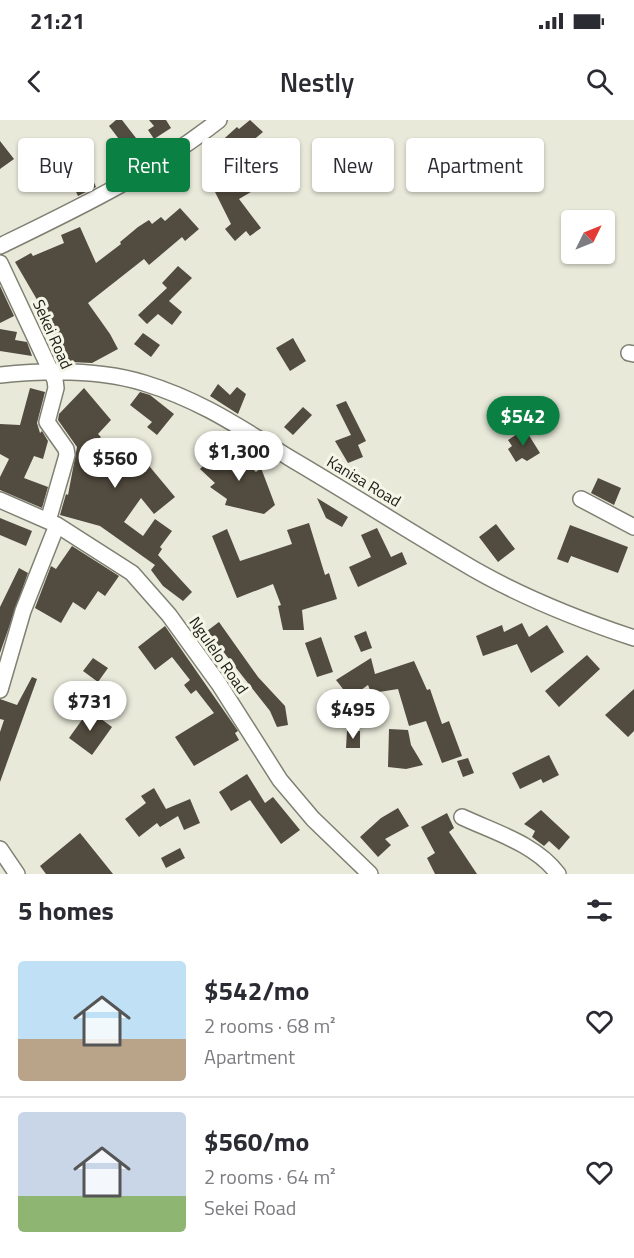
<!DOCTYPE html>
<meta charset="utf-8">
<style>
:root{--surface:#fff;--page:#f7f7f7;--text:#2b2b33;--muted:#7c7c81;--line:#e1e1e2;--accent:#0b8043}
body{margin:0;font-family:"Titillium Web",sans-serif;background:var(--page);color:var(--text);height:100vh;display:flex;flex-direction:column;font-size:22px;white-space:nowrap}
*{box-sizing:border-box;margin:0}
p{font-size:20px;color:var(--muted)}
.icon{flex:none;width:33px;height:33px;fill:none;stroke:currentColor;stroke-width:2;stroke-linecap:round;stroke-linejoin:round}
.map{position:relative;height:754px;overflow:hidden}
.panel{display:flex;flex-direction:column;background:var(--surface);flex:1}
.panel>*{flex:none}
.banner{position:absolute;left:18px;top:18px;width:598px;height:54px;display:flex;gap:12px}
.needle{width:39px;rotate:47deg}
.fabs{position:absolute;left:561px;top:90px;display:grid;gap:12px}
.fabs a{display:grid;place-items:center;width:54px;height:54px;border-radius:6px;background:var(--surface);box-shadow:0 2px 4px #0004;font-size:30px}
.price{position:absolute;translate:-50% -51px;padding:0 14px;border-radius:21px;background:#fff;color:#222;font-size:20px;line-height:39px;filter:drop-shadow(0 2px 3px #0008)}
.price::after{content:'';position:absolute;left:50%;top:36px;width:18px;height:14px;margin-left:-9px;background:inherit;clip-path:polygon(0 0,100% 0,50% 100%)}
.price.selected{background:var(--accent);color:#fff}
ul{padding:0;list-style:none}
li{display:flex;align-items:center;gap:18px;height:150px;padding:0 18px}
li+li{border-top:2px solid var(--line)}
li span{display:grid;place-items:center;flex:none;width:168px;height:120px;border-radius:6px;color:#555}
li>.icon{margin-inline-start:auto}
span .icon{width:72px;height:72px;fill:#fffc;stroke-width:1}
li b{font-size:26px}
h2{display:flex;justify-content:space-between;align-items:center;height:72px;padding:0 18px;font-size:26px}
.chip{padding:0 21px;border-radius:6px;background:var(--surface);box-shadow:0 2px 4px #0004;font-size:21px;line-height:54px}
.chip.selected{background:var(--accent);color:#fff}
.status{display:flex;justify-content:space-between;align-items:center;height:42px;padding:0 30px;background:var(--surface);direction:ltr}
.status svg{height:16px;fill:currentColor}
header{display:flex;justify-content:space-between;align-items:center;height:78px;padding:0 18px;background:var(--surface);font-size:27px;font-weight:600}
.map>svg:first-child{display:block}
.building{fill:#524b3f}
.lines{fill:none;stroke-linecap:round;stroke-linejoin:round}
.minor-casing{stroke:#7f8072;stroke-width:18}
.minor{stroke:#fff;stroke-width:15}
.labels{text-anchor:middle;stroke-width:6;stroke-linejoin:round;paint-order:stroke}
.street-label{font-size:16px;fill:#20211b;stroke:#f5f6e7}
</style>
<div class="status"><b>21:21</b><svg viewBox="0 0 49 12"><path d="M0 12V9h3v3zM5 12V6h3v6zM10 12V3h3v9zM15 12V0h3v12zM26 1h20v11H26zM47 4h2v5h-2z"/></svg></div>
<header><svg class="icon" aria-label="back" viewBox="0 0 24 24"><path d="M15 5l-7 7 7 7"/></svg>Nestly<svg class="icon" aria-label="search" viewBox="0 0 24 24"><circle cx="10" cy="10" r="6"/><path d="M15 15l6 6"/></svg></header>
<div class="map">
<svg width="634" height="754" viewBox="0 0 634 754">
<rect width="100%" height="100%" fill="#e8e9d9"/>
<!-- building -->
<path class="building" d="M 116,0 L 122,0 L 136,18 L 125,27 L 109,6 Z
M 149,0 L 166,0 L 171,8 L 154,19 L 148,10 L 154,6 Z
M 250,0 L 263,12 L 219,49 L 207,34 L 237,7 L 239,9 Z
M 0,21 L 14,39 L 0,49 Z
M 72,30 L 86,45 L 96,67 L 78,76 L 61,40 Z
M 255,43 L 266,63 L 239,79 L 261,108 L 250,116 L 246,111 L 235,121 L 225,109 L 231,104 L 212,66 Z
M 180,88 L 199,109 L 185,121 L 182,117 L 149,145 L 144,139 L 88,183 L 110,214 L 118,229 L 92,243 L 70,242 L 38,194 L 43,190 L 15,142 L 31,133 L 33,136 L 64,123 L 61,115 L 80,107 L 96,143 L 121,124 L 120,122 L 138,107 L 149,100 L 152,104 L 161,97 L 165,101 Z
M 178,146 L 192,158 L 169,181 L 182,192 L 172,205 L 158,194 L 147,204 L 138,195 L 167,168 L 162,163 Z
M 0,166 L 14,196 L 0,203 Z
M 0,209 L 17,212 L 15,220 L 27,222 L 32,236 L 0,231 Z
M 143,213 L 160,225 L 151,237 L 134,224 Z
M 293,218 L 306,241 L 290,251 L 276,228 Z
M 218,264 L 230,275 L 237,267 L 246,274 L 238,294 L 210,276 Z
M 30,268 L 45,272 L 37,303 L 40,313 L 42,311 L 48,321 L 43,339 L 34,336 L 24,358 L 48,367 L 42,388 L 0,370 L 0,357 L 9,339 L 0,334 L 0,304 L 20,305 Z
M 84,268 L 111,300 L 98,314 L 101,317 L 83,335 L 108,341 L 130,323 L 175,377 L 154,394 L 141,378 L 124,402 L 143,416 L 155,399 L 172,411 L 160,427 L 162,429 L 158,435 L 192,472 L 183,481 L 163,466 L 151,450 L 155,445 L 100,406 L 60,395 L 66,374 L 68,375 L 77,327 L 58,300 L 59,294 Z
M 140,272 L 150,275 L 174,294 L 157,315 L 147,307 L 152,302 L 130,285 Z
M 346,281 L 366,321 L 358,325 L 363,337 L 348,343 L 335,321 L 351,315 L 336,285 Z
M 303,287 L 312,295 L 293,315 L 284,307 Z
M 525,309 L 540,333 L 527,341 L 522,338 L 516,342 L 508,329 L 512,326 L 508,320 Z
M 225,324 L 256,352 L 261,348 L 275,385 L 264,394 L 225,385 L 227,379 L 210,367 L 215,363 L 200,349 Z
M 598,358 L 621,368 L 614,385 L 591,373 Z
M 317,378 L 348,397 L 342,407 L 326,398 Z
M 0,398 L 32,411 L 26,426 L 0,415 Z
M 309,403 L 325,455 L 329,453 L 337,479 L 302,490 L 304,510 L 283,510 L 278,486 L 281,485 L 273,464 L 237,478 L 212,416 L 227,409 L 240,441 L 292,424 L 287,410 Z
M 496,404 L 515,429 L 498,442 L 479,417 Z
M 570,405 L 628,427 L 618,453 L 571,436 L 568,443 L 557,439 Z
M 377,408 L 391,437 L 402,432 L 407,444 L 358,467 L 349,447 L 371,437 L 361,415 Z
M 72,426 L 119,456 L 105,476 L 98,471 L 85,490 L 73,482 L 61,503 L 35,488 L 51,446 L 56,449 Z
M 19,448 L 28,453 L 0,533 L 0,487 Z
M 219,502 L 258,557 L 285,586 L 288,605 L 277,607 L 270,591 L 207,511 Z
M 522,503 L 529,517 L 547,505 L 564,532 L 531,553 L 517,524 L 483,536 L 476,516 L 502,505 L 504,512 Z
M 165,506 L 238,611 L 235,613 L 239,620 L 194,646 L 175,617 L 214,593 L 196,570 L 191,574 L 184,565 L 190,560 L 172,537 L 155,550 L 138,527 Z
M 366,511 L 372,528 L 361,532 L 354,516 Z
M 321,517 L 333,552 L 317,557 L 305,523 Z
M 587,535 L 600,549 L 559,587 L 545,571 Z
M 93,538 L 108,548 L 98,562 L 83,551 Z
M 371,538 L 375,554 L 414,541 L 427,570 L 430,569 L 442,604 L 449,601 L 462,636 L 442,643 L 426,601 L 409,606 L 398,569 L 379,572 L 381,583 L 376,585 L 368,565 L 350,578 L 336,560 Z
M 32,557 L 37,559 L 0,662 L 0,612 L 4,600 L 0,599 L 0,579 L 17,585 Z
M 634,569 L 634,611 L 628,617 L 605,595 Z
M 89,590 L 112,607 L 92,635 L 69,618 Z
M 389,609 L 408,610 L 411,625 L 423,645 L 406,649 L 388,647 Z
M 347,611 L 360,611 L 360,628 L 346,628 Z
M 549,635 L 559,655 L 543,663 L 541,659 L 520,669 L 512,653 Z
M 468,638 L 474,653 L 463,657 L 457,641 Z
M 247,654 L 265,683 L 273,677 L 300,710 L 281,724 L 250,680 L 231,691 L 219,672 Z
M 154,668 L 166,689 L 190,679 L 200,703 L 184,710 L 178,696 L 160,707 L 157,703 L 139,717 L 125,699 L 146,683 L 141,676 Z
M 398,688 L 409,706 L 385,719 L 391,725 L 378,737 L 360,717 L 381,698 Z
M 541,690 L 570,717 L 559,730 L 549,721 L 544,726 L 532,717 L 535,711 L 524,704 Z
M 447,693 L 454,708 L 449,712 L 477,754 L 435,754 L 427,738 L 435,733 L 421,707 Z
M 80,713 L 113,754 L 46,754 L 40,746 Z
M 180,728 L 185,738 L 166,748 L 161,738 Z"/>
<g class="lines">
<!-- minor casing -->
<g class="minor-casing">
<path id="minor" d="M 0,126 C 76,89 152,53 219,0
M 0,143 L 55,260 L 56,268 L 47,302 L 66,329 L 67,335 L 48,401
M 629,233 L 634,234
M 0,255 C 47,250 99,249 144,263 C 203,281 242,309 293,340 C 349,373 404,408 460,441 C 514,474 574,498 634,518
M 581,379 L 634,407
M 0,380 L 57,405 L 132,453 L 169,495 L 219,564 L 280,660 L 313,699 L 370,754
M 0,570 L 23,491 L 57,405
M 462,697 C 494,712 536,724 558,754
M 0,729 L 17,754"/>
</g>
<!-- minor -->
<use href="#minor" class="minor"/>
</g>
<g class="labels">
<!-- street labels -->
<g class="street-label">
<text transform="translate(53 214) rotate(66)" y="6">Sekei Road</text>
<text transform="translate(364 361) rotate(31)" y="6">Kanisa Road</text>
<text transform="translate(219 535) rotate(55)" y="6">Ngulelo Road</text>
</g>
</g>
</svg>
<div class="fabs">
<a><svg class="needle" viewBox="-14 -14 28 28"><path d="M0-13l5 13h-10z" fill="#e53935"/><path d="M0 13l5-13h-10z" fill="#7c7c81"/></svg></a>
</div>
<b class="price selected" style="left:523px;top:327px">$542</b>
<b class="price" style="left:239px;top:362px">$1,300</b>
<b class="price" style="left:115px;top:369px">$560</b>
<b class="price" style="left:90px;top:612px">$731</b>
<b class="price" style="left:353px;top:620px">$495</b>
<div class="banner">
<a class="chip">Buy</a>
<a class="chip selected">Rent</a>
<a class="chip">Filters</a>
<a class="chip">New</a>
<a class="chip">Apartment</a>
</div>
</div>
<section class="panel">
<h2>5 homes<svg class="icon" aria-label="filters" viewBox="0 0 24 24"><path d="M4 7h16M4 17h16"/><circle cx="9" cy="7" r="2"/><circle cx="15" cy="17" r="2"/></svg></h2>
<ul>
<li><span style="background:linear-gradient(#bfe0f5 65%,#b9a48a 0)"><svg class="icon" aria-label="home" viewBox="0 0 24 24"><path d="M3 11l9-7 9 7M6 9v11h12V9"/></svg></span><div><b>$542/mo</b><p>2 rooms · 68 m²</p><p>Apartment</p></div><svg class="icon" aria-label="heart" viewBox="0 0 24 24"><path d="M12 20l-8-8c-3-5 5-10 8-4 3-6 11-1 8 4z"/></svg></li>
<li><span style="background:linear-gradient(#c9d6e8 70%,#8fb573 0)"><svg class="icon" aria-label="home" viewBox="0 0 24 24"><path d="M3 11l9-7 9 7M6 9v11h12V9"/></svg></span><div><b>$560/mo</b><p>2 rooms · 64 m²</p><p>Sekei Road</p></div><svg class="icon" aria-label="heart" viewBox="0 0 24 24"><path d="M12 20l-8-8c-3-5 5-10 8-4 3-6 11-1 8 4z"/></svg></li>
</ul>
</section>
